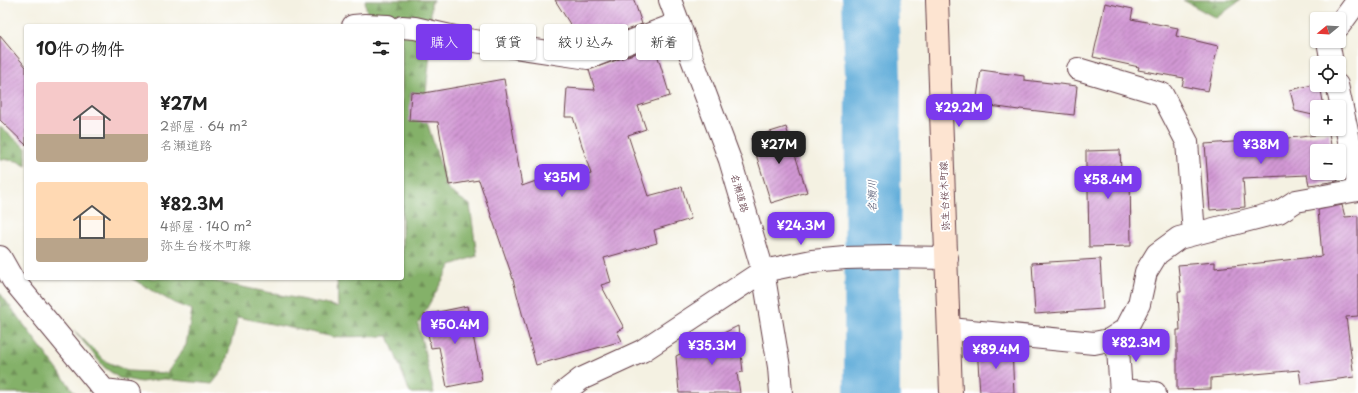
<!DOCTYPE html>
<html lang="ja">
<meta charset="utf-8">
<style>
:root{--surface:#fff;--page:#f6f6f6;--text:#222;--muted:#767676;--accent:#7c3aed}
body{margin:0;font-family:"Playpen Sans","Klee One",sans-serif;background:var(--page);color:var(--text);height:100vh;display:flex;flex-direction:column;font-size:15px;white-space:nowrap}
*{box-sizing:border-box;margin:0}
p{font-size:13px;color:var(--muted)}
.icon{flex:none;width:22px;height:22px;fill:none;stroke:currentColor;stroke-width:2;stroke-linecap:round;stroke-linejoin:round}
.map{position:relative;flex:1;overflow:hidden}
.details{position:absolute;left:24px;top:24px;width:380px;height:256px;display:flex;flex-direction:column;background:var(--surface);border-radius:4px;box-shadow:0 1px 3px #0004}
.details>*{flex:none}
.hud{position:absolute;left:416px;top:24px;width:380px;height:36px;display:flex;gap:8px}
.needle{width:26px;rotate:252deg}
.fabs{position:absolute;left:1310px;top:12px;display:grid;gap:8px}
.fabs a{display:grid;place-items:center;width:36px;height:36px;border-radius:4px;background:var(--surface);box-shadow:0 1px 3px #0004;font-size:20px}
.price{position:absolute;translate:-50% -34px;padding:0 9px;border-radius:8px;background:var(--accent);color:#fff;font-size:13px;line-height:26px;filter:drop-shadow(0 1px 2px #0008)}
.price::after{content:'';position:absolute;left:50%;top:24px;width:12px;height:9px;margin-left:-6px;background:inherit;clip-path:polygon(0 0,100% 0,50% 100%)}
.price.current{background:#222;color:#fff}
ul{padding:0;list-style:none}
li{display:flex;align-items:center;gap:12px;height:100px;padding:0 12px}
li span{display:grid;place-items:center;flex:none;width:112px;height:80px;border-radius:4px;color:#555}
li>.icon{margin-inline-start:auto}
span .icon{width:48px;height:48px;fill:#fffc;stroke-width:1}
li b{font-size:17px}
h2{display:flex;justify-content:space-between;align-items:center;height:48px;padding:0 12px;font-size:17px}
.tag{padding:0 14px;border-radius:4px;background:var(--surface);box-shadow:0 1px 3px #0004;font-size:14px;line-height:36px}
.tag.current{background:var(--accent);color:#fff}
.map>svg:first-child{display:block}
.forest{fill:url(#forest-firs);stroke:#67684a}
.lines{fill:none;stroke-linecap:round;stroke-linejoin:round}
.river{stroke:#5facd9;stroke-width:56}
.building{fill:url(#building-hatch)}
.minor-casing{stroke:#643e46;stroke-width:24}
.tertiary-casing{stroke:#643e46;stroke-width:24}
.secondary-casing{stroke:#643e46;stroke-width:24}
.minor{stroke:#fff;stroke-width:22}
.tertiary{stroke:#fff;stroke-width:22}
.secondary{stroke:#fde4d1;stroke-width:22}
.labels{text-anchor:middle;stroke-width:3.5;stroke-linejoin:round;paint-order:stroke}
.street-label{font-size:10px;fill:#4a1f2b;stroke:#fff}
.water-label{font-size:11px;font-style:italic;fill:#525771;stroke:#fff}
</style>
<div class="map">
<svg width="1358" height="393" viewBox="0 0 1358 393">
<defs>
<pattern id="forest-firs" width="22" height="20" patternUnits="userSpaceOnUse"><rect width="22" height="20" fill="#84b169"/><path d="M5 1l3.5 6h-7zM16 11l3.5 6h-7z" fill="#6e8f57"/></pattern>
<pattern id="building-hatch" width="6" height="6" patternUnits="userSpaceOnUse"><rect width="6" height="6" fill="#d298d4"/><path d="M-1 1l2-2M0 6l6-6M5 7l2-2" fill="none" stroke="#ac7bac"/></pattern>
</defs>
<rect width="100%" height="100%" fill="#fff"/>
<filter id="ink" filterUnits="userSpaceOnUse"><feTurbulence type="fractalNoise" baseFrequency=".025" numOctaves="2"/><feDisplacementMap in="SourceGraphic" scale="8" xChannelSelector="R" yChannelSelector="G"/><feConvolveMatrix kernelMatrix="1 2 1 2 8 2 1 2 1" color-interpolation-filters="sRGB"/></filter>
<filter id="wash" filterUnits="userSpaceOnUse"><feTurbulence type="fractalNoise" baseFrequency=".012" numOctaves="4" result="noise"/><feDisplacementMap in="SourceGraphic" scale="16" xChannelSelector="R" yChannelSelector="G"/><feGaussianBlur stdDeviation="0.9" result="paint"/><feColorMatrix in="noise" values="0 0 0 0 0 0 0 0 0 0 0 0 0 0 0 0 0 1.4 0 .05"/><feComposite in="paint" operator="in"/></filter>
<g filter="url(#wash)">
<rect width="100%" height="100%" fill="#f4f1e2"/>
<!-- forest -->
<path class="forest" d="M 365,0 L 434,0 L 431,2 L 431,44 L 424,112 L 448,190 L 470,205 L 477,256 L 451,265 L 418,324 L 434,393 L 410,393 L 388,336 L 334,337 L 238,317 L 224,369 L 212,384 L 164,379 L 141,382 L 119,378 L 104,367 L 74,330 L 105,361 L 128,371 L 167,373 L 186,345 L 192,310 L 174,303 L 131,278 L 199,278 L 338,307 L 337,278 L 402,278 L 402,26 L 367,14 Z
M 1183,0 L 1241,0 L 1216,18 Z
M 0,127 L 26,148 L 26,166 L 17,161 L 0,159 Z
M 0,293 L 75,393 L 0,393 Z"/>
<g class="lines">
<!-- river -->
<path class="river" d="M 870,0 L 873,76 L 872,393"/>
</g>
<g id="blocks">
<!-- building -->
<path class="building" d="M 555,0 L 634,0 L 642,24 L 587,45 L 583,45 Z
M 1105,3 L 1133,9 L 1131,19 L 1178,28 L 1176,36 L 1218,46 L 1208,91 L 1182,86 L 1184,78 L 1138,70 L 1139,67 L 1093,57 Z
M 0,36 L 26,67 L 26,145 L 0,120 Z
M 650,48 L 652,56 L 657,54 L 670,96 L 638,106 L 646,129 L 628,135 L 648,196 L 682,187 L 691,219 L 654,230 L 657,243 L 604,258 L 611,282 L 601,285 L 624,328 L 617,331 L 622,341 L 536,365 L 512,276 L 479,180 L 449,185 L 438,122 L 409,121 L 411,92 L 424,93 L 504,79 L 522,186 L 536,181 L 539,189 L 591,174 L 573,117 L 565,117 L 567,88 L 595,90 L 589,70 Z
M 981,70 L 1024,76 L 1024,80 L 1077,86 L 1074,115 L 1020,109 L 1019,110 L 976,104 Z
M 1317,84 L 1320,85 L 1324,107 L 1317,107 L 1317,116 L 1295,111 L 1290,90 Z
M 786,127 L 807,192 L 771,203 L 751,138 Z
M 1329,133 L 1332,151 L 1317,151 L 1317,173 L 1336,173 L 1338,181 L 1309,185 L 1307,175 L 1243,178 L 1245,207 L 1210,210 L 1205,144 L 1301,137 Z
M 1120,150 L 1121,171 L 1130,171 L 1131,246 L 1089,247 L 1088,189 L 1086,189 L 1086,151 Z
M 1342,205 L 1345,217 L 1358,216 L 1358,316 L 1346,317 L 1354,377 L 1301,384 L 1299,370 L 1211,378 L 1211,389 L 1177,390 L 1177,330 L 1180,330 L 1178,292 L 1181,292 L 1178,265 L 1215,262 L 1215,268 L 1322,256 L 1318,210 Z
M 1100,259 L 1103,309 L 1035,314 L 1032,263 Z
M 467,306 L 482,380 L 447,387 L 439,347 L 431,348 L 424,315 Z
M 738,326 L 743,372 L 737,373 L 740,393 L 679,393 L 676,356 L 686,351 L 703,349 L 703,343 Z
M 995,346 L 1012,348 L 1014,393 L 980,393 L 977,347 Z"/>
</g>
</g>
<g filter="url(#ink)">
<use href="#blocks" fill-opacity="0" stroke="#643e46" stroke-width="1"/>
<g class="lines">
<!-- minor casing -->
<g class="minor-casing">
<path id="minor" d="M 353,26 L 365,25 L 388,26
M 1339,26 L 1358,0
M 402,27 L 415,28 L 468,40 L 588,58 L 679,23
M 1328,41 L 1332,63
M 1078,69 L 1162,94 L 1187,142 L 1194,234
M 1337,85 L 1358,182
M 0,257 L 13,280 L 104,390 L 129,393
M 950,329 L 1094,343 L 1109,340 L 1126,329 L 1139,304 L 1146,272 L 1157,254 L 1179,238 L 1279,212 L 1296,201 L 1358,190
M 1117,335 L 1121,393
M 1121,390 L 1155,393
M 563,393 L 581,379 L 642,351 L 763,271 L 812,261 L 845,258 L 889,257 L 947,258"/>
</g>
<!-- tertiary casing -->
<g class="tertiary-casing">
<path id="tertiary" d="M 670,0 L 730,160 L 763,271 L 779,367 L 781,393"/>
</g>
<!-- secondary casing -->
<g class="secondary-casing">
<path id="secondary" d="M 937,0 L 951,393"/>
</g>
<!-- minor -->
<use href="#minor" class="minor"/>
<!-- tertiary -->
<use href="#tertiary" class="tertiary"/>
<!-- secondary -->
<use href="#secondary" class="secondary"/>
</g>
</g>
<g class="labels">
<!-- street labels -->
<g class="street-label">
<text transform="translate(740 193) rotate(74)" y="4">名瀬道路</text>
<text transform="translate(944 196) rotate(-92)" y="4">弥生台桜木町線</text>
</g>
<!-- water labels -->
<g class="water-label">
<text transform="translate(872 196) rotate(-90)" y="4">名瀬川</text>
</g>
</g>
</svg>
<div class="fabs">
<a><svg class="needle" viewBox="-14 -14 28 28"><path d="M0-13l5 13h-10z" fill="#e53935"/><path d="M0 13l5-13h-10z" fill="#767676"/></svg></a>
<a><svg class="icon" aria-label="locate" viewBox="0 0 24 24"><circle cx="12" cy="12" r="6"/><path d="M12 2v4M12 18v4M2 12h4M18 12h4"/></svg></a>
<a>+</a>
<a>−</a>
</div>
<b class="price" style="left:959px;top:128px">¥29.2M</b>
<b class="price current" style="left:779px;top:165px">¥27M</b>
<b class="price" style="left:1261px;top:165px">¥38M</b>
<b class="price" style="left:562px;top:198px">¥35M</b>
<b class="price" style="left:1108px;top:200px">¥58.4M</b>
<b class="price" style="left:801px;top:246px">¥24.3M</b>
<b class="price" style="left:455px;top:345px">¥50.4M</b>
<b class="price" style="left:1136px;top:363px">¥82.3M</b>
<b class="price" style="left:712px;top:366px">¥35.3M</b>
<b class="price" style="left:996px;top:370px">¥89.4M</b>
<div class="hud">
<a class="tag current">購入</a>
<a class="tag">賃貸</a>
<a class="tag">絞り込み</a>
<a class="tag">新着</a>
</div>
<section class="details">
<h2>10件の物件<svg class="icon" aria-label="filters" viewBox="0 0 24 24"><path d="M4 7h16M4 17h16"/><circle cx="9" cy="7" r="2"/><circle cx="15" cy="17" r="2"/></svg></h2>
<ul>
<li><span style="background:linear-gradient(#f6c9c9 65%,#b9a48a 0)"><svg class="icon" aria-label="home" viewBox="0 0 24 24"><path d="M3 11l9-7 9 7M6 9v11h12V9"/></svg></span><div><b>¥27M</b><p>2部屋 · 64 m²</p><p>名瀬道路</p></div></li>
<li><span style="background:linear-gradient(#ffd9b3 70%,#b9a48a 0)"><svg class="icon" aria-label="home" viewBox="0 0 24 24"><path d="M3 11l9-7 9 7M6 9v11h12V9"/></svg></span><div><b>¥82.3M</b><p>4部屋 · 140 m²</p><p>弥生台桜木町線</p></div></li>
</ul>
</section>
</div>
